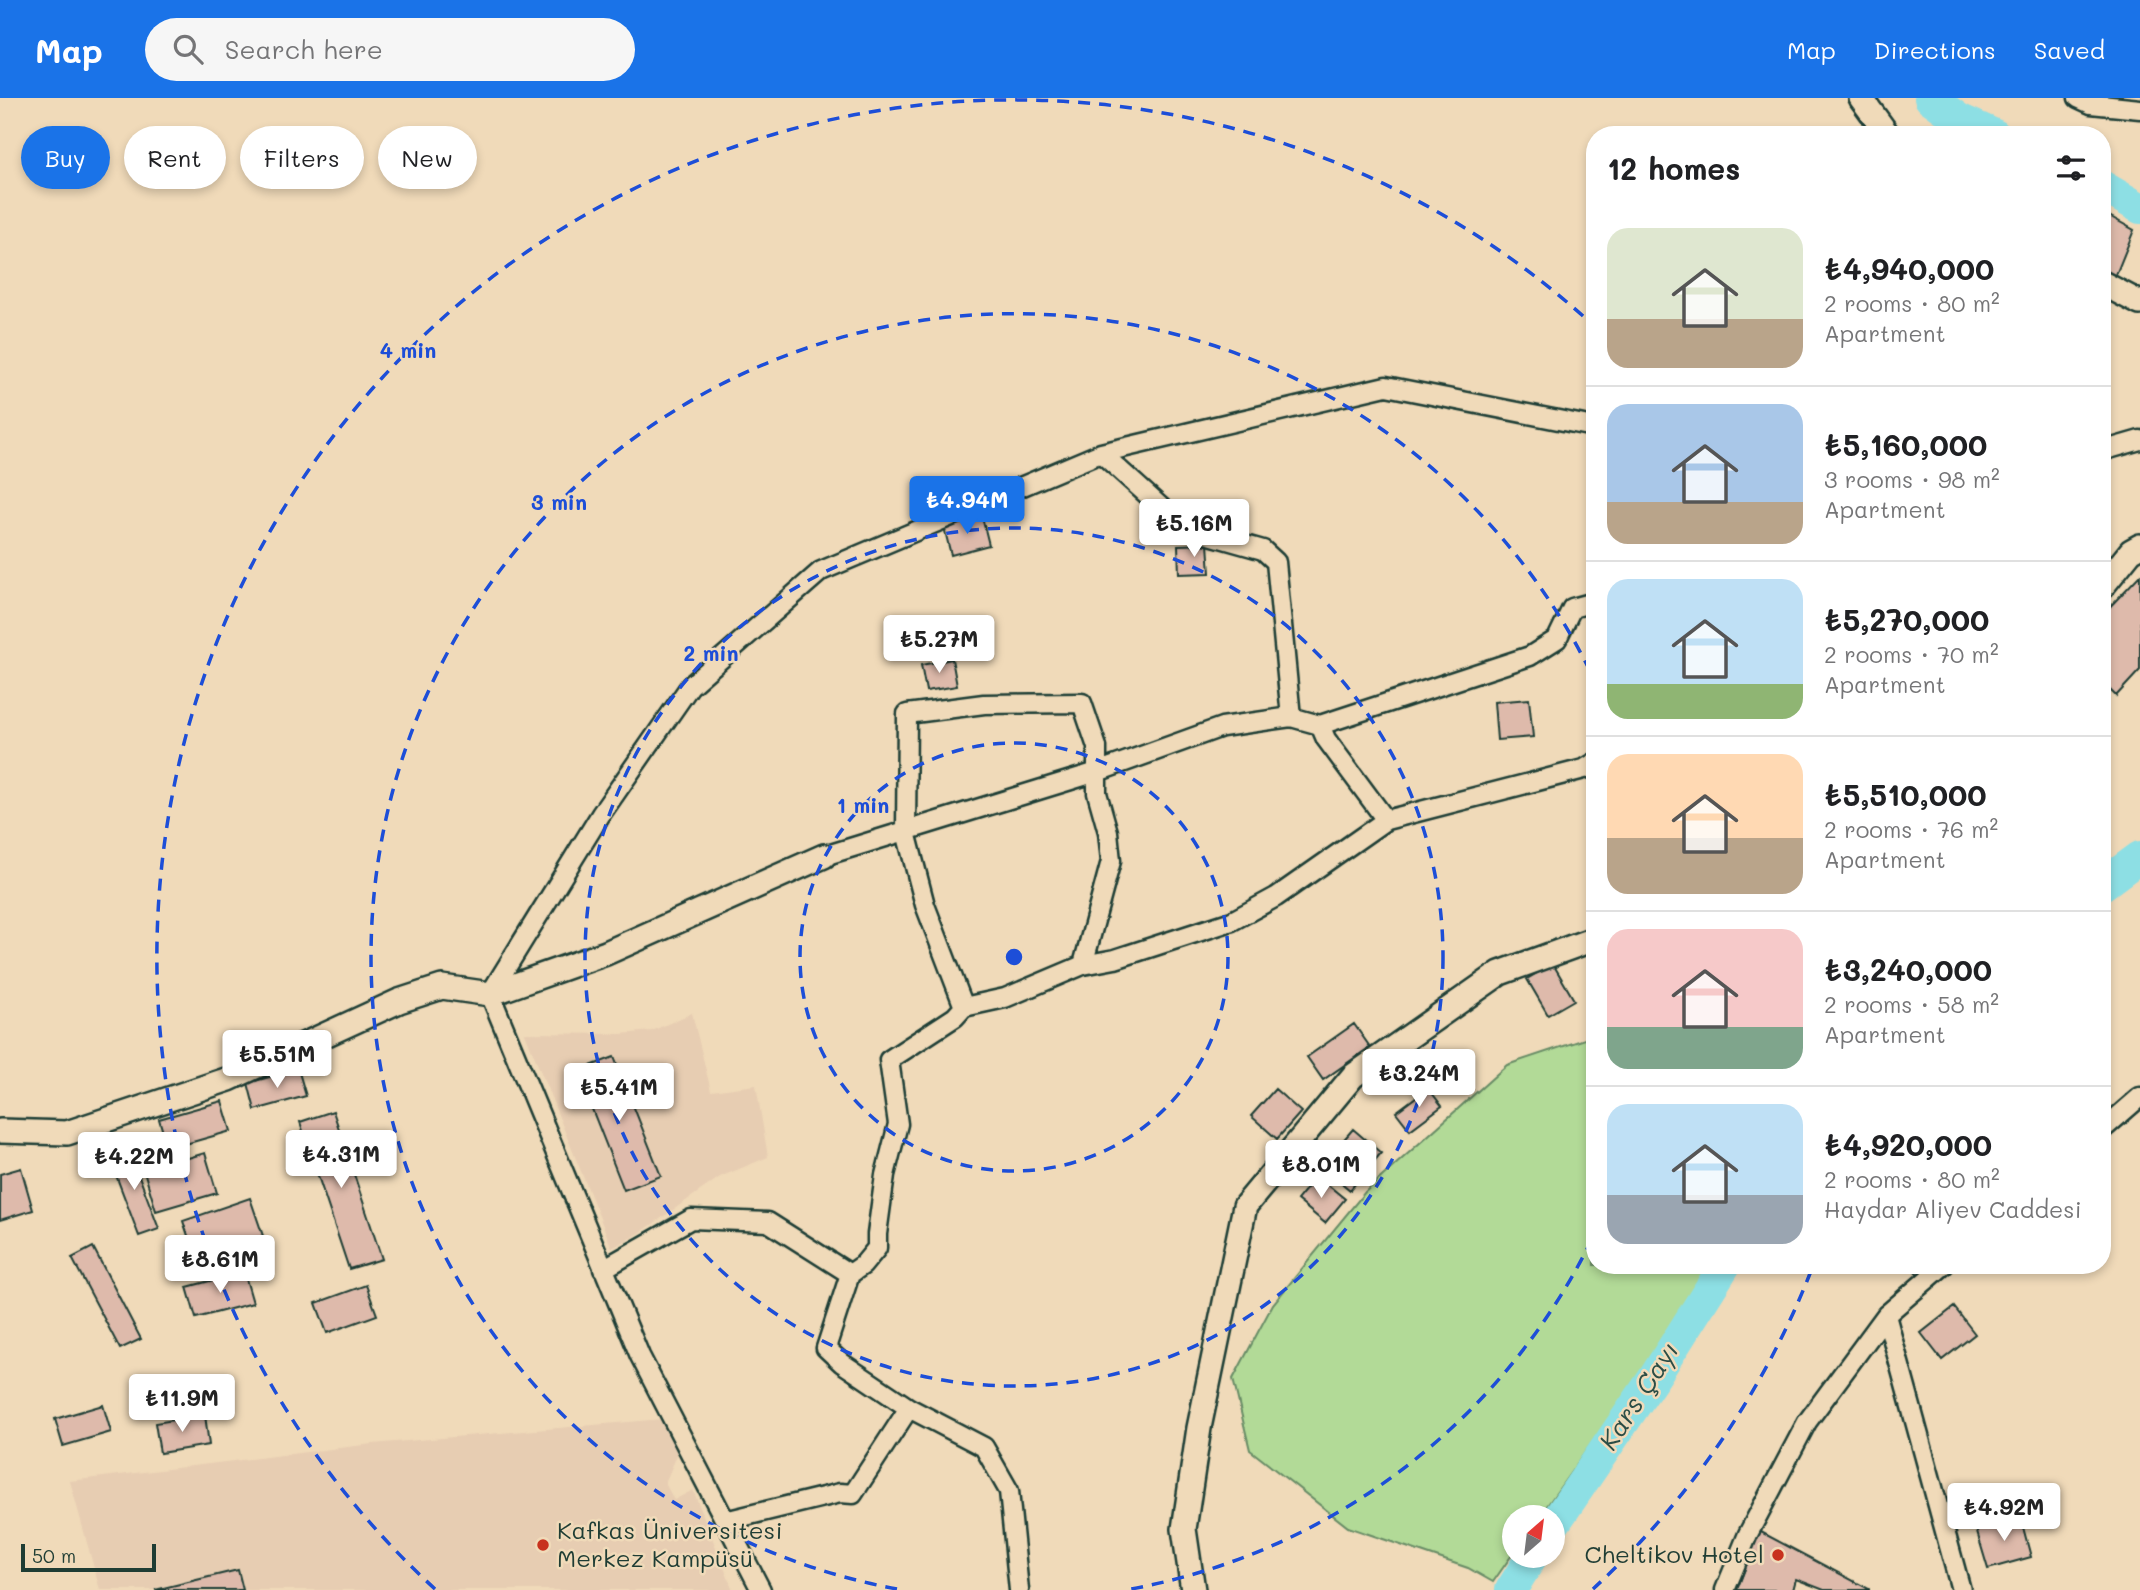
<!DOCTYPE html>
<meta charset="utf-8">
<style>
:root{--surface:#fff;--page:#f6f6f6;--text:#202124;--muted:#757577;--line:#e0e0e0;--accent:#1a73e8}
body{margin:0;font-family:Mali,sans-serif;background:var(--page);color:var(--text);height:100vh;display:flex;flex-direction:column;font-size:26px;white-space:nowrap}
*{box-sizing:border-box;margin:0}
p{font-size:23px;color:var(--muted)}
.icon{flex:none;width:38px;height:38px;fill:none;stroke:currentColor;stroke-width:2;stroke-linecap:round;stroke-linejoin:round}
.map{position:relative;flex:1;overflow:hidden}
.side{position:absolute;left:1586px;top:28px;width:525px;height:1148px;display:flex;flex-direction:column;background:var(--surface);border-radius:28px;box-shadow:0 4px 10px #0003}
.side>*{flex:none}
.banner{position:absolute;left:21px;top:28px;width:665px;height:63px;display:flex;gap:14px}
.needle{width:46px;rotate:28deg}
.controls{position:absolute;left:1502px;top:1407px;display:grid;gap:14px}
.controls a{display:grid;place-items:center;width:63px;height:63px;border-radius:50%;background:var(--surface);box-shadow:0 4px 10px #0003;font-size:35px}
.scale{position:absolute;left:21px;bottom:18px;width:135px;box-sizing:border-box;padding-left:7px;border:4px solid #1f3d34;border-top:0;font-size:19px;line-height:24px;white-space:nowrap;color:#1f3d34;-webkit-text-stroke:5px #f0dab9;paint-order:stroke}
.price{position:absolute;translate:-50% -60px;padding:0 16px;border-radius:7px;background:#fff;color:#222;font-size:23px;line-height:46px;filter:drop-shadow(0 2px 4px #0008)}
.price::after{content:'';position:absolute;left:50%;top:42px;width:21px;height:16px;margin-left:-10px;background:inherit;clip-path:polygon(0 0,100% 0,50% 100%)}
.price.on{background:var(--accent);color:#fff}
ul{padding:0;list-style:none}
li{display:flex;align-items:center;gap:21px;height:175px;padding:0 21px}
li+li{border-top:2px solid var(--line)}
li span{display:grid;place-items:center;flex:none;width:196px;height:140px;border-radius:21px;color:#555}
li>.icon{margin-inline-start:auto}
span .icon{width:84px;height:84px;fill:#fffc;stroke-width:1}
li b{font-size:30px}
h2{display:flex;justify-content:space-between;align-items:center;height:84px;padding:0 21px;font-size:30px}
.chip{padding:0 24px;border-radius:32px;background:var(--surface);box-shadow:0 4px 10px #0003;font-size:24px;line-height:63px}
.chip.on{background:var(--accent);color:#fff}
header{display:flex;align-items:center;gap:42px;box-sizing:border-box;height:98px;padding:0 35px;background:var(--accent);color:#fff}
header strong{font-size:33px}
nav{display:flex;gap:38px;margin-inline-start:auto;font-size:24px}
.search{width:490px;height:63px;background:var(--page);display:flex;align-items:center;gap:18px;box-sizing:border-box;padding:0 24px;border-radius:38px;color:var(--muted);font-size:26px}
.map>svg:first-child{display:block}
.built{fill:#e7cdb2}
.green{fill:#b2da97;stroke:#688c66;stroke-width:2}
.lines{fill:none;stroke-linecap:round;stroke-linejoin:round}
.river{stroke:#8ddfe4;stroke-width:32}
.building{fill:#debaab;stroke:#1f3d34;stroke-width:2}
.minor-casing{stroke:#1f3d34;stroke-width:23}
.tertiary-casing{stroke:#1f3d34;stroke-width:28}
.minor{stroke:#f0dab9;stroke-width:18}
.tertiary{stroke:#f0dab9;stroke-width:23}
.ring{fill:none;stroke:#1d4ed8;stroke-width:3.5;stroke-dasharray:12 9}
.poi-dot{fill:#c8321e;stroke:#f0dab9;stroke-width:2.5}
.labels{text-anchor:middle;stroke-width:5;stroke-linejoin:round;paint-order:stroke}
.poi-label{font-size:24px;fill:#1f3d34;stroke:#f0dab9;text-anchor:start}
.water-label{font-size:26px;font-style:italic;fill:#2a4d46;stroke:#f0dab9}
.centre{fill:#1d4ed8;stroke:#f0dab9;stroke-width:3.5}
.ring-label{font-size:21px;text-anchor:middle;font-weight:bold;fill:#1d4ed8;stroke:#f0dab9;stroke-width:5;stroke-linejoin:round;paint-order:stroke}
</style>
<header>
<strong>Map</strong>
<div class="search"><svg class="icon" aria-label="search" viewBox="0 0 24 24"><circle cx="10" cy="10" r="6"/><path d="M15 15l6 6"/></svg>Search here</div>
<nav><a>Map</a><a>Directions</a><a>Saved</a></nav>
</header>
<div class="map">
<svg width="2140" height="1492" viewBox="0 0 2140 1492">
<rect width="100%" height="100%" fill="#f0dab9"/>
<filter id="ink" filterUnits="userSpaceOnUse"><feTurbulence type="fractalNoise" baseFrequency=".0143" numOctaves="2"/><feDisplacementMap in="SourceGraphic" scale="14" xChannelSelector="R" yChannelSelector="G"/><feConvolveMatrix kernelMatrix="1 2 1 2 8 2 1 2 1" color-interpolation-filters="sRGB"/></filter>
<g filter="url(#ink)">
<!-- built -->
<path class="built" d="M 692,915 L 711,993 L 756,987 L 768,1059 L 720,1079 L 640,1135 L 612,1150 L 525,935 L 621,936 L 652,933 Z
M 663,1321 L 678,1355 L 665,1385 L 674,1402 L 693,1392 L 733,1492 L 100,1492 L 70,1383 L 372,1346 Z"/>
<!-- green -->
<path class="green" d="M 1594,938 L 1594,1167 L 1709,1167 L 1657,1253 L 1539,1419 L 1514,1419 L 1514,1454 L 1493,1484 L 1468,1470 L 1348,1429 L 1250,1352 L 1233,1281 L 1273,1206 L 1365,1094 L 1507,967 Z"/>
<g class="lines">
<!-- river -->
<path class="river" d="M 1930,0 L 1959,21 L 1995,37
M 2102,88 L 2140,110
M 2102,787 L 2140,759
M 1552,1429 L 1655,1278 L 1725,1167
M 1511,1492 L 1532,1458"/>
</g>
<!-- building -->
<path class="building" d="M 2102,114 L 2134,132 L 2113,184 L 2102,177 Z
M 982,419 L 989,447 L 951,457 L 944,429 Z
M 1208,446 L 1210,475 L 1179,476 L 1178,447 Z
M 2140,477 L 2140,572 L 2116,598 L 2102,584 L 2102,517 Z
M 952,561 L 957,588 L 926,593 L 921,567 Z
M 1529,601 L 1533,639 L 1497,642 L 1494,604 Z
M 1553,866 L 1574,902 L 1548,917 L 1527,881 Z
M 1354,926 L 1370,949 L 1323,982 L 1307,959 Z
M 614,959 L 661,1078 L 624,1092 L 577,973 Z
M 298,971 L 306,998 L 255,1012 L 248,985 Z
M 1428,990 L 1442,1008 L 1410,1032 L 1396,1014 Z
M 1275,991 L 1301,1014 L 1277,1041 L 1251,1018 Z
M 222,1003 L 231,1033 L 168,1051 L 159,1021 Z
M 333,1013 L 382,1161 L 349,1171 L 300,1024 Z
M 1353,1031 L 1381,1055 L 1350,1092 L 1321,1068 Z
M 128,1049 L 159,1131 L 139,1138 L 108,1056 Z
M 205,1055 L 217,1095 L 156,1113 L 144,1073 Z
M 21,1070 L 33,1112 L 0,1122 L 0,1076 Z
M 1317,1078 L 1345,1101 L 1325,1125 L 1297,1102 Z
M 250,1100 L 263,1138 L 196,1161 L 183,1123 Z
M 93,1149 L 141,1241 L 120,1251 L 72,1160 Z
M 1910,1167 L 1935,1167 L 1921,1180 Z
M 244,1174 L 253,1205 L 196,1220 L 187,1189 Z
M 366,1187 L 377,1217 L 327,1235 L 316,1205 Z
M 1954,1209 L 1975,1236 L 1942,1262 L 1921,1235 Z
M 103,1307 L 111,1334 L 63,1348 L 55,1321 Z
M 205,1317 L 209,1347 L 160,1355 L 155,1325 Z
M 2020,1418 L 2031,1459 L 1988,1471 L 1976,1431 Z
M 1759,1433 L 1869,1491 L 1869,1492 L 1824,1492 L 1796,1481 L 1793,1492 L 1737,1492 Z
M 238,1472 L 243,1492 L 155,1492 Z"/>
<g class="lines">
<!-- minor casing -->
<g class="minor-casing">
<path id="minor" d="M 2078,0 L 2091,6 L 2140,11
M 2102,353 L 2140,342
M 1101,355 L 1173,420 L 1199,434 L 1263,452 L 1276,464 L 1291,619
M 1320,627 L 1326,641 L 1386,722
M 824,758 L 1097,674 L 1222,629 L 1291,619 L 1320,627 L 1530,558 L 1557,541 L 1572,510 L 1594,504
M 964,909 L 925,807 L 906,734 L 907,616 L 984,606 L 1082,605 L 1097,649 L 1097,695 L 1108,734 L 1111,763 L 1083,867
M 2102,1032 L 2140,999
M 603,1171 L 691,1121 L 768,1124 L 850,1176
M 1886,1217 L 1961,1492
M 725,1423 L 840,1395 L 853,1396 L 909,1310
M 761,1492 L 640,1258 L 490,896 L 601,716 L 690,588 L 821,473 L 1101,355 L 1386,288 L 1594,329
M 1019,1492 L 1009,1393 L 984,1349 L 909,1310 L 842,1265 L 826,1250 L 850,1176 L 863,1167 L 877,1150 L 877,1136 L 885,1077 L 898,1026 L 889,962 L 955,919 L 964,909 L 1005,900 L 1083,867 L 1115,861 L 1232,823 L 1276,799 L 1386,722 L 1584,671 L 1594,665
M 1725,1492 L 1748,1436 L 1807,1324 L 1886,1217 L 1944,1167"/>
</g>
<!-- tertiary casing -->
<g class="tertiary-casing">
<path id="tertiary" d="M 1861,0 L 1888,37
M 2102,185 L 2140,205
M 2102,489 L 2131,453 L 2140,448
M 0,1033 L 67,1035 L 229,981 L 399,903 L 442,889 L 490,896 L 606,855 L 824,758
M 1193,1492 L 1184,1431 L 1199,1330 L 1245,1108 L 1353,978 L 1500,875 L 1594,841"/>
</g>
<!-- minor -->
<use href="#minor" class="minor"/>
<!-- tertiary -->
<use href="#tertiary" class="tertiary"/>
</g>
</g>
<!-- distance rings -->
<g class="ring">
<circle cx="1014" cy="859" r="214"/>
<circle cx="1014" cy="859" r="429"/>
<path d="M1592 1141A643 643 0 0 1 1131 1491M897 1491A643 643 0 1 1 1592 577"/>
<path d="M1811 1173A857 857 0 0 1 1593 1491M435 1491A857 857 0 1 1 1593 227"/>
</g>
<!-- markers -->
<g class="poi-dot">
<circle cx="543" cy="1447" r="7"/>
<circle cx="1778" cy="1457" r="7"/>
</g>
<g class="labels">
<!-- poi labels -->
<g class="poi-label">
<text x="557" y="1441">Kafkas Üniversitesi<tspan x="557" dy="28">Merkez Kampüsü</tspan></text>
<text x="1764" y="1465" text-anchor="end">Cheltikov Hotel</text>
</g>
<!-- water labels -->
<g class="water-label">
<text transform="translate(1639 1298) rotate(-57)" y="9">Kars Çayı</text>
</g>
</g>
<circle cx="1014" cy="859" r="10" class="centre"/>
<g class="ring-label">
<text x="408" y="260">4 min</text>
<text x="559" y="412">3 min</text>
<text x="711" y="563">2 min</text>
<text x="863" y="715">1 min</text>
</g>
</svg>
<div class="controls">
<a><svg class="needle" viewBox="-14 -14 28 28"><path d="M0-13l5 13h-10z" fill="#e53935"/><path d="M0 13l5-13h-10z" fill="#757577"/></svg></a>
</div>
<div class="scale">50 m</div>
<b class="price on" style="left:967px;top:438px">₺4.94M</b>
<b class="price" style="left:1194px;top:461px">₺5.16M</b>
<b class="price" style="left:939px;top:577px">₺5.27M</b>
<b class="price" style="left:277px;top:992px">₺5.51M</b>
<b class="price" style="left:1419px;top:1011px">₺3.24M</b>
<b class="price" style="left:619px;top:1025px">₺5.41M</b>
<b class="price" style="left:341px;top:1092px">₺4.31M</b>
<b class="price" style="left:134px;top:1094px">₺4.22M</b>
<b class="price" style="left:1321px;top:1102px">₺8.01M</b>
<b class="price" style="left:220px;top:1197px">₺8.61M</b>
<b class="price" style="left:182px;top:1336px">₺11.9M</b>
<b class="price" style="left:2004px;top:1445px">₺4.92M</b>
<div class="banner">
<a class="chip on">Buy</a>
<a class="chip">Rent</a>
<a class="chip">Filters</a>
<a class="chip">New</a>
</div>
<section class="side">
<h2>12 homes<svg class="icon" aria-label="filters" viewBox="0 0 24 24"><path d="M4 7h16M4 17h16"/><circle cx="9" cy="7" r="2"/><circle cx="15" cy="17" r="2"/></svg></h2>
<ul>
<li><span style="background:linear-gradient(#dfe7d0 65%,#b9a48a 0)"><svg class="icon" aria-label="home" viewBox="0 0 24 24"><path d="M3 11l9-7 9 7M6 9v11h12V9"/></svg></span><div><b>₺4,940,000</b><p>2 rooms · 80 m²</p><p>Apartment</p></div></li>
<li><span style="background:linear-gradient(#a9c7e8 70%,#b9a48a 0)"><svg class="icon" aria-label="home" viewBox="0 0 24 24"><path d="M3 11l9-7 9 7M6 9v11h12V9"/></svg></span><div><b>₺5,160,000</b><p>3 rooms · 98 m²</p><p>Apartment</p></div></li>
<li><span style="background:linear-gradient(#bfe0f5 75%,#8fb573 0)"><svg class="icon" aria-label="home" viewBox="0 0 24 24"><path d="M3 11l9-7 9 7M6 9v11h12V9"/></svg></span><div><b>₺5,270,000</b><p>2 rooms · 70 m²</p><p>Apartment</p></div></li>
<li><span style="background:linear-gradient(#ffd9b3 60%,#b9a48a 0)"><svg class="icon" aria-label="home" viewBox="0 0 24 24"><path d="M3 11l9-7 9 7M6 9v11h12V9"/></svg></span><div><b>₺5,510,000</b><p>2 rooms · 76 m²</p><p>Apartment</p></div></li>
<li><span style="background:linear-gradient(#f6c9c9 70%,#7fa58c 0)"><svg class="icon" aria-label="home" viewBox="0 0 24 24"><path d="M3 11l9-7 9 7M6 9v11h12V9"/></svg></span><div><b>₺3,240,000</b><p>2 rooms · 58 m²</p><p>Apartment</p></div></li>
<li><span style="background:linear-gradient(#bfe0f5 65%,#9aa5b1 0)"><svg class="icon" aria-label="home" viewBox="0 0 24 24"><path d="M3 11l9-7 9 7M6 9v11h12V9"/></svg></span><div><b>₺4,920,000</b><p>2 rooms · 80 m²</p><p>Haydar Aliyev Caddesi</p></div></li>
</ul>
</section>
</div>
